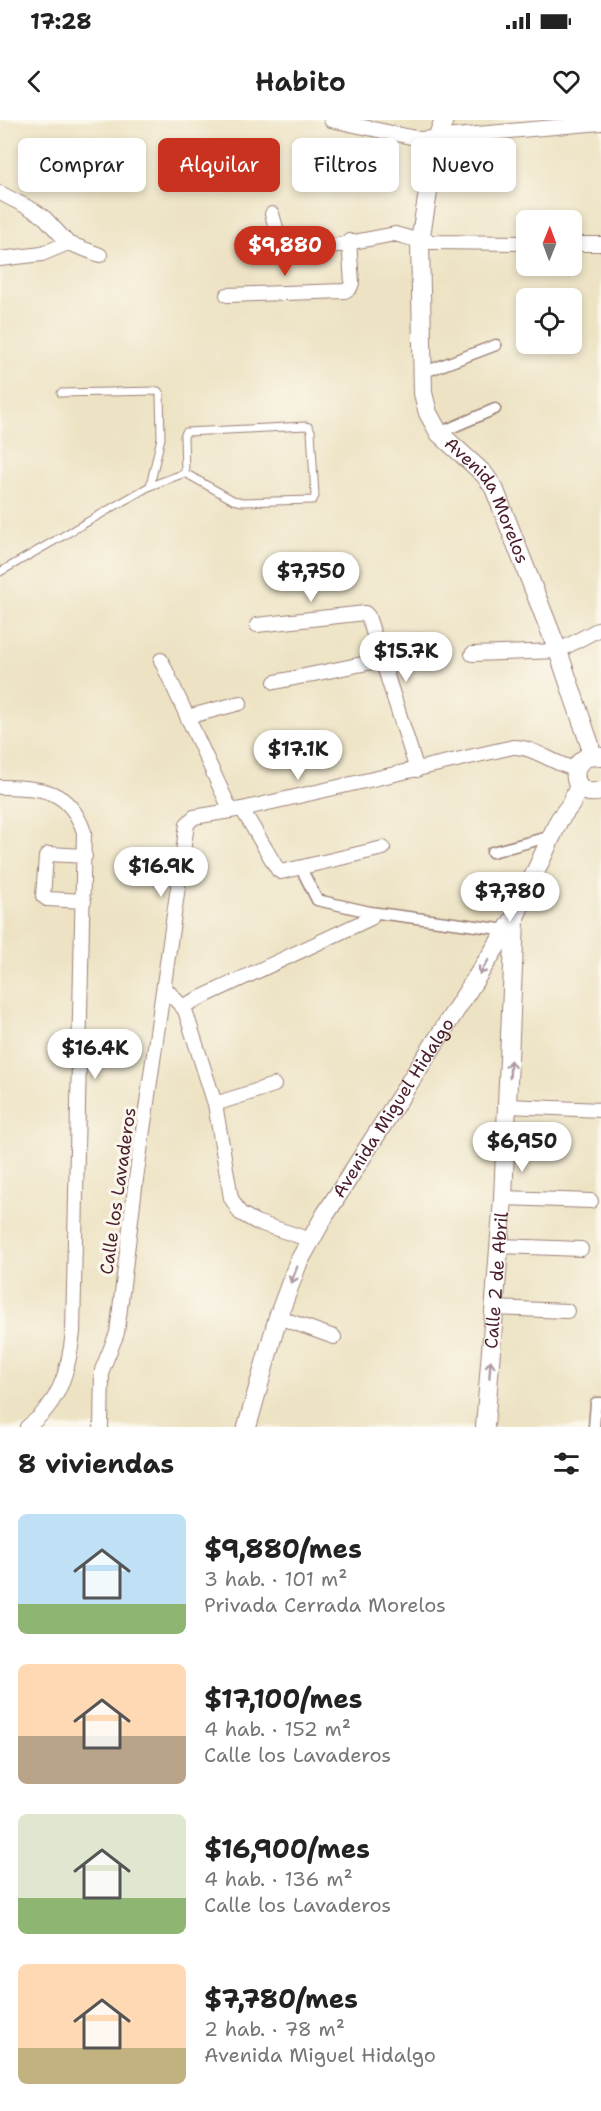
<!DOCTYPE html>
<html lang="es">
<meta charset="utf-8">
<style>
:root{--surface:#fff;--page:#f2f2f2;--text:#222;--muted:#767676;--accent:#c8321e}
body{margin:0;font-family:"Shantell Sans",sans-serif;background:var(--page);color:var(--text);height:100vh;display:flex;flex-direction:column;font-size:22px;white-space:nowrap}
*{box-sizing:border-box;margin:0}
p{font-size:20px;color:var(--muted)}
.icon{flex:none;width:33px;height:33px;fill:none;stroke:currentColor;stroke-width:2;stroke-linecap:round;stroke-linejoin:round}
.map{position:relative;height:1307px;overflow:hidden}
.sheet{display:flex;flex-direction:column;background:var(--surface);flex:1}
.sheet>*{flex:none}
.hud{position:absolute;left:18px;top:18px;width:566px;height:54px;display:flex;gap:12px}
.needle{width:39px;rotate:1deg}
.tools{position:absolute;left:516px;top:90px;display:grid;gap:12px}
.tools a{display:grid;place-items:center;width:66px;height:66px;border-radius:9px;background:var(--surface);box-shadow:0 3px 9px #0003;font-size:30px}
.price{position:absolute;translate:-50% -51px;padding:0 14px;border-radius:21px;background:#fff;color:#222;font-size:20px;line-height:39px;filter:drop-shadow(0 2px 3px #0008)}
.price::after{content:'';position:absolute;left:50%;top:36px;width:18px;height:14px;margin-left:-9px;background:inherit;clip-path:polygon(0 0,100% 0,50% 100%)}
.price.on{background:var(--accent);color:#fff}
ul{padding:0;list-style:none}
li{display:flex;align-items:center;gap:18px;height:150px;padding:0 18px}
li span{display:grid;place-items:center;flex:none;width:168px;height:120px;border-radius:9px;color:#555}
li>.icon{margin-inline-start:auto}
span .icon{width:72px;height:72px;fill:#fffc;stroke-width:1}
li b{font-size:26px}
h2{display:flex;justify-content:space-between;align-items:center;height:72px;padding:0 18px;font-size:26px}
.pill{padding:0 21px;border-radius:9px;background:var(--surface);box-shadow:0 3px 9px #0003;font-size:21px;line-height:54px}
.pill.on{background:var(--accent);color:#fff}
.status{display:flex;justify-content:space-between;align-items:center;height:42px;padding:0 30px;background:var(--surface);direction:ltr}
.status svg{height:16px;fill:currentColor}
header{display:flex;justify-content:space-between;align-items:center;height:78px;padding:0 18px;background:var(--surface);font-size:27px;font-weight:600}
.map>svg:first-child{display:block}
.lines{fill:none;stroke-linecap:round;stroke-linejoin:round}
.service-casing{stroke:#9c8178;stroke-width:9}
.pedestrian-casing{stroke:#9c8178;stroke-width:13}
.minor-casing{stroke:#9c8178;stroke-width:16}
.tertiary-casing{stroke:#9c8178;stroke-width:20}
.service{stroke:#fff;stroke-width:7}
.pedestrian{stroke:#fff;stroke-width:10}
.minor{stroke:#fff;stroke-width:14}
.tertiary{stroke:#fff;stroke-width:18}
.oneway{stroke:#ae9aa0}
.labels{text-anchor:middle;stroke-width:6;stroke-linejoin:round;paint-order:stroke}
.street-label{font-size:18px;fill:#4a1f2b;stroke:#fbf7ec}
</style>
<div class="status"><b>17:28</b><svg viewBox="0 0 49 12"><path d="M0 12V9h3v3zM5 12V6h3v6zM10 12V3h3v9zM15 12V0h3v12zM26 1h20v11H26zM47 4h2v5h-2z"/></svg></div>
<header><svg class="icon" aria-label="back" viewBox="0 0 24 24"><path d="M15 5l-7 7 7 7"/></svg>Habito<svg class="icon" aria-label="heart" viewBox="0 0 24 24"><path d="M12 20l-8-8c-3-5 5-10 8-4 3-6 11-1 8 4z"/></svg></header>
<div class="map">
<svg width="601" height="1307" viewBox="0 0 601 1307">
<rect width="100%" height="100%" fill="#fbf7ec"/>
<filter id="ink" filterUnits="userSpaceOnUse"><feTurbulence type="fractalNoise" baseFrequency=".0167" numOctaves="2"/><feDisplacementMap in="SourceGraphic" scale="12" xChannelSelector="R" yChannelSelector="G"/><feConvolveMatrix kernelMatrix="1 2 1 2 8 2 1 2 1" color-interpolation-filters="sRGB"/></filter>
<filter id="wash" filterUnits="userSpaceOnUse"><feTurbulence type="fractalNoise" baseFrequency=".008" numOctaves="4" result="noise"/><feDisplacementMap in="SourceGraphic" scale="24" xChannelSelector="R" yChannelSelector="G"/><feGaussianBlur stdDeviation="1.35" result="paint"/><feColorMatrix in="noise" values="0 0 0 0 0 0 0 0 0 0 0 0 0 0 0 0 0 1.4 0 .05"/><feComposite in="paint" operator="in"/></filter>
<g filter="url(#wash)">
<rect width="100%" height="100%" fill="#ede3c4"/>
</g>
<g filter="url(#ink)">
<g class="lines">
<!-- service casing -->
<g class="service-casing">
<path id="service" d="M 61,273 L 158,271 L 160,274 L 161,318 L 150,366
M 0,452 L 150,366 L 185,353 L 233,380 L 242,382 L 313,380 L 315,376 L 311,311 L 309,307 L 306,306 L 186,312 L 184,316 L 185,353"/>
</g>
<!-- pedestrian casing -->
<g class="pedestrian-casing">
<path id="pedestrian" d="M 422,253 L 496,225
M 439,313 L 495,289
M 492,732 L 552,716
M 301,748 L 317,780 L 370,792 L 507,810
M 594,1307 L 596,1283 L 601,1283"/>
</g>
<!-- minor casing -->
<g class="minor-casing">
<path id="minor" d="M 331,0 L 420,19 L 601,3
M 0,73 L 35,91 L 45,98 L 68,123 L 100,135
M 272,94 L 283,132 L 286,135 L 395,114 L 420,121 L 433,122 L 526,123
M 572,124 L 601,124
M 0,139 L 42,134 L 68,123
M 227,175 L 345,171 L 350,168 L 352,163 L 349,121
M 257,505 L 365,493 L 368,496 L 417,650
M 472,534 L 558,531 L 601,508
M 161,540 L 231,691
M 275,562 L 382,540
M 187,597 L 240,583
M 0,667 C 41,668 69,668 84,712 L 73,1212 C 69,1249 60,1284 27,1307
M 242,689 L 278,750 L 281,752 L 383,728
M 84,781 L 47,779 L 43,776 L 46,737 L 49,734 L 85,736
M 165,868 L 185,890 L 215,984 L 231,1078 L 240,1093 L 256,1102 L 311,1120
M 183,886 L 371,798
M 215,984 L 274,965
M 508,986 L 601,990
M 503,1078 L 591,1081
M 499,1126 L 581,1129
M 494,1188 L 567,1191
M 278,1197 L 334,1217
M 101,1307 L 102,1250 L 117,1213 L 136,1059 L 187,704 L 194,697 L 242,689 L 513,627 C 533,626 555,645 576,649"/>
</g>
<!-- tertiary casing -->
<g class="tertiary-casing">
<g id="tertiary">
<path id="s1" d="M 444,0 L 437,18 L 420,121 L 423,273 L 428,293 L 439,313 L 484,354 L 494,368 L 558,531 L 590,625 L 590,636"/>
<path d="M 601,637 C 567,629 567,681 601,671"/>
<path id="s2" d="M 247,1307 L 278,1197 L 298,1143 L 325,1095 L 515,797 L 559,700 L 571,684 L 579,666"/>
<path id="s3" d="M 485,1307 L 503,1078 L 515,800"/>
</g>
</g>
<!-- service -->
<use href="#service" class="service"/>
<!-- pedestrian -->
<use href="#pedestrian" class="pedestrian"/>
<!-- minor -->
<use href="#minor" class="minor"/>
<!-- tertiary -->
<use href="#tertiary" class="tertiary"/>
</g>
<!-- one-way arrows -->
<defs><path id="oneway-shaft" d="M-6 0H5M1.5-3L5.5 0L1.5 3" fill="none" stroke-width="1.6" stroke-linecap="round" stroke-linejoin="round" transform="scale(1.5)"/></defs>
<g class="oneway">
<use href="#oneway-shaft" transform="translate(484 847) rotate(123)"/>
<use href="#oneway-shaft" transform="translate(510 949) rotate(-88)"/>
<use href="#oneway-shaft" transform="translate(294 1155) rotate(111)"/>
<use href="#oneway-shaft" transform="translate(490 1249) rotate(-86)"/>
</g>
</g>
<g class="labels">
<!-- street labels -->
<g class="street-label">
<text dy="6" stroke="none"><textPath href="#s1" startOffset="404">Avenida Morelos</textPath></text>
<text dy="6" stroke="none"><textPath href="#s2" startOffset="354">Avenida Miguel Hidalgo</textPath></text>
<text transform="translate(118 1071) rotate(-82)" y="6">Calle los Lavaderos</text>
<text dy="6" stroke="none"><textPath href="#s3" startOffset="147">Calle 2 de Abril</textPath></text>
</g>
</g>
</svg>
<div class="tools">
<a><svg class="needle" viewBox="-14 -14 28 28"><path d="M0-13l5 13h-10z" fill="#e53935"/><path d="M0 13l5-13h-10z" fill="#767676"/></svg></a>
<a><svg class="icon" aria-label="locate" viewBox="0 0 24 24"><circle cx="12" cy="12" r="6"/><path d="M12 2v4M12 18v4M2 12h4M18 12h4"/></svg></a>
</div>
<b class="price on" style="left:285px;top:157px">$9,880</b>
<b class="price" style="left:311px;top:483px">$7,750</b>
<b class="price" style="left:406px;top:563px">$15.7K</b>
<b class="price" style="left:298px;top:661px">$17.1K</b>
<b class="price" style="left:161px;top:778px">$16.9K</b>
<b class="price" style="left:510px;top:803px">$7,780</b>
<b class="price" style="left:95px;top:960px">$16.4K</b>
<b class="price" style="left:522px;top:1053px">$6,950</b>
<div class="hud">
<a class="pill">Comprar</a>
<a class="pill on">Alquilar</a>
<a class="pill">Filtros</a>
<a class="pill">Nuevo</a>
</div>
</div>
<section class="sheet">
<h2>8 viviendas<svg class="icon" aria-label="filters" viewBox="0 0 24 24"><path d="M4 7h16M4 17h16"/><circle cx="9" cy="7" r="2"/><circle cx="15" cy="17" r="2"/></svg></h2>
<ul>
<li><span style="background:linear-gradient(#bfe0f5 75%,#8fb573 0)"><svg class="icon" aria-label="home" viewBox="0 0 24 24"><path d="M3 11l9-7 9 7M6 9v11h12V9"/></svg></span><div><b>$9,880/mes</b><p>3 hab. · 101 m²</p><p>Privada Cerrada Morelos</p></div></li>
<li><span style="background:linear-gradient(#ffd9b3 60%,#b9a48a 0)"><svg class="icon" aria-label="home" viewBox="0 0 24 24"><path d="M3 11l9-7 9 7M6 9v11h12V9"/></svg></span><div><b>$17,100/mes</b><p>4 hab. · 152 m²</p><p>Calle los Lavaderos</p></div></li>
<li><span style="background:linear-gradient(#dfe7d0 70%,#8fb573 0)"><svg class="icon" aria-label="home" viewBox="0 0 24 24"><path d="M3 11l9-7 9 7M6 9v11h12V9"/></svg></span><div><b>$16,900/mes</b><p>4 hab. · 136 m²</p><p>Calle los Lavaderos</p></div></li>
<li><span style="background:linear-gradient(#ffd9b3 70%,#c2b280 0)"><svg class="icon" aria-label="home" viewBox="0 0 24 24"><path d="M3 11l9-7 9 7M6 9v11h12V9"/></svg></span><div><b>$7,780/mes</b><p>2 hab. · 78 m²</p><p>Avenida Miguel Hidalgo</p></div></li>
</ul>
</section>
